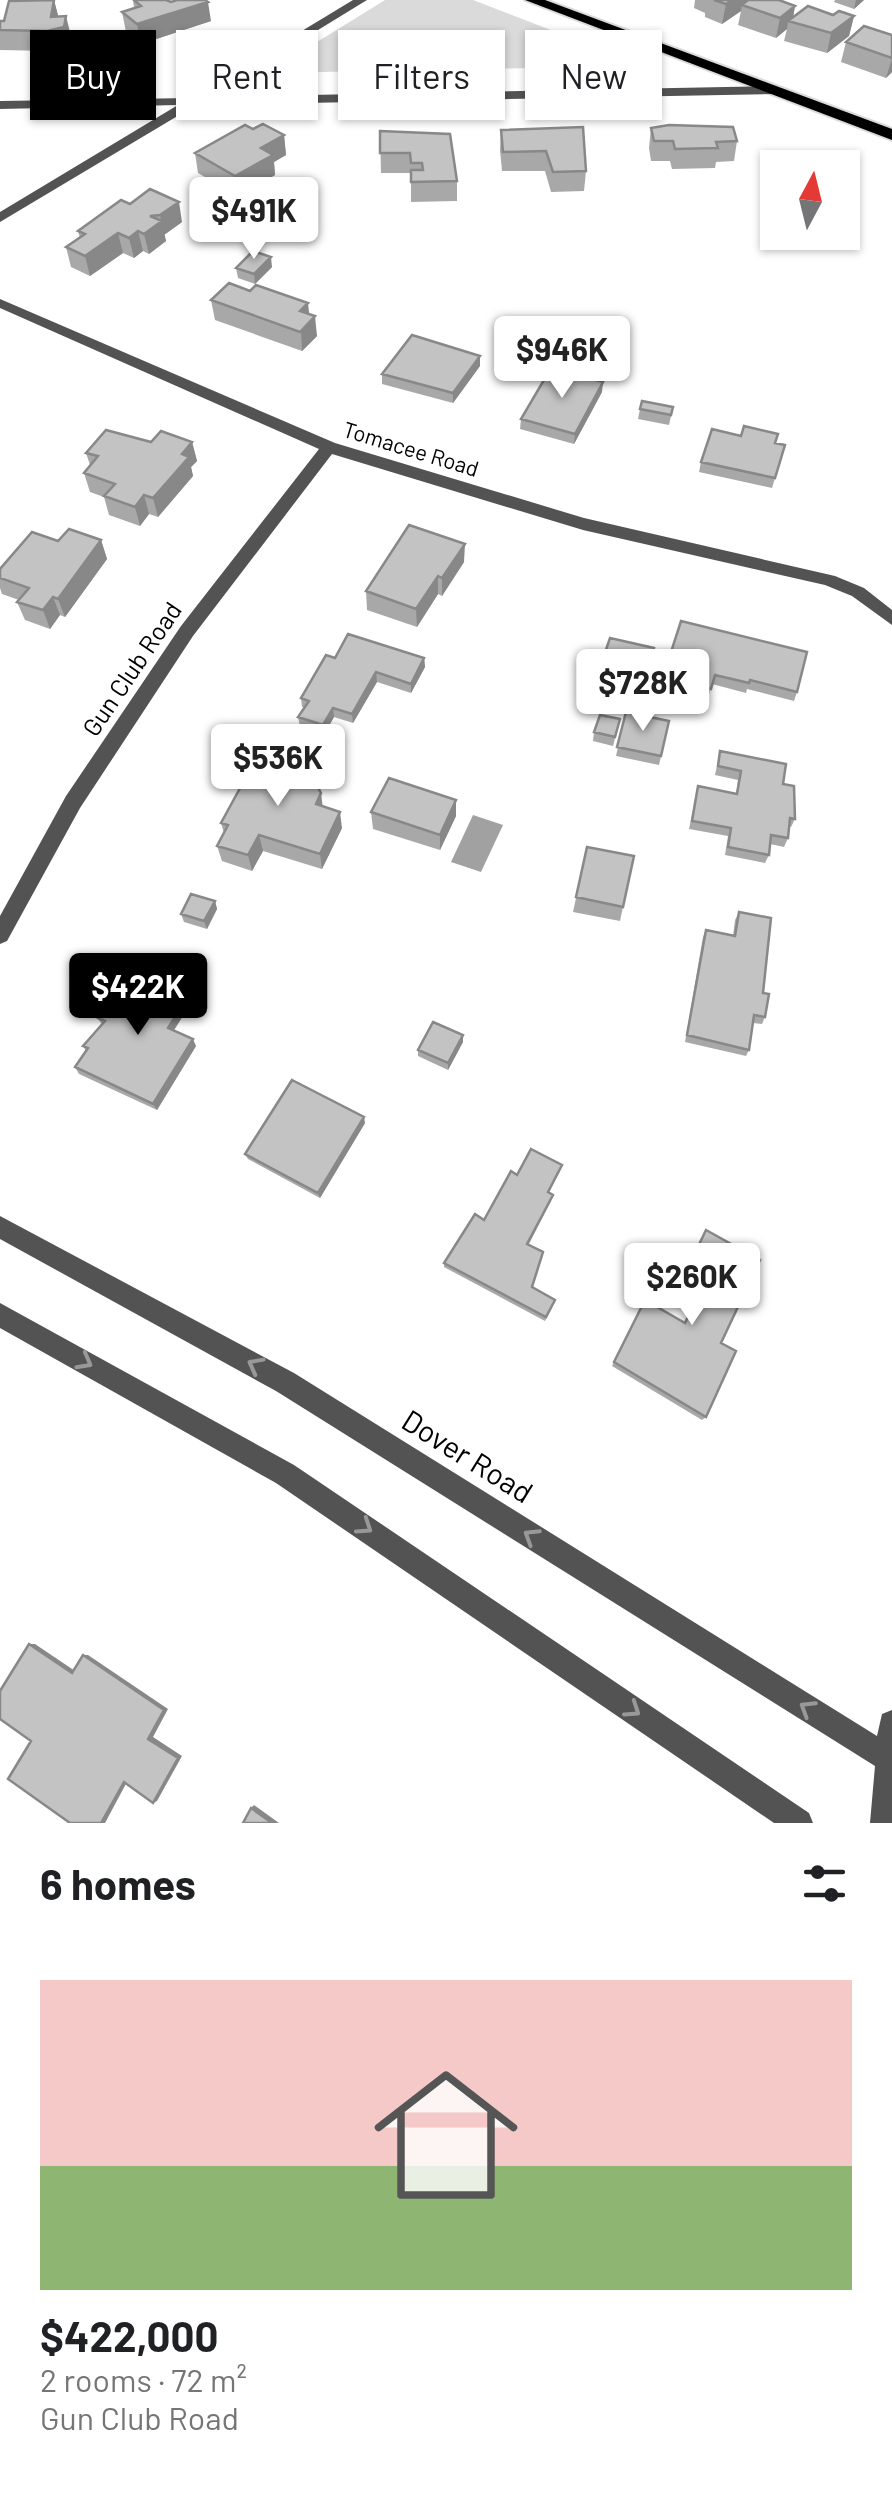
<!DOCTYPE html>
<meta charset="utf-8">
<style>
:root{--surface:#fff;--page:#f6f6f6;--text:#202124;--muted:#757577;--accent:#000}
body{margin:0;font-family:Barlow,sans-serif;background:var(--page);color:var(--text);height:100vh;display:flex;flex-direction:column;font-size:38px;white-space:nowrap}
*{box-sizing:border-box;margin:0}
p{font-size:32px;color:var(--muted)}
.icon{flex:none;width:55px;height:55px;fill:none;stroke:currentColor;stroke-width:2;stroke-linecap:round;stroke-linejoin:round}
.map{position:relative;height:1823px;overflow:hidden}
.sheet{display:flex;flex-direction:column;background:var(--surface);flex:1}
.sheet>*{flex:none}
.hud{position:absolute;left:30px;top:30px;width:832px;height:90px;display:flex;gap:20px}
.needle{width:65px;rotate:7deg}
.tools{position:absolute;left:760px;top:150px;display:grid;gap:20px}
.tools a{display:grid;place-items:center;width:100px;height:100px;border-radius:0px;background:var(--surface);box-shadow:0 2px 8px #0004;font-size:50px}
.price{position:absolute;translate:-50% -85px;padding:0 22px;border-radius:10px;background:#fff;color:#222;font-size:32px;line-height:65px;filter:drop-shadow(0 2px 5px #0008)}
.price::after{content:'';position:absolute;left:50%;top:60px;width:30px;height:22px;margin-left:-15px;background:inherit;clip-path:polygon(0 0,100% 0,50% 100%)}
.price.on{background:var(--accent);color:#fff}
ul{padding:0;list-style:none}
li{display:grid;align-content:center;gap:20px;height:530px;padding:0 40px}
li span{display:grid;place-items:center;height:310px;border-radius:0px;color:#555}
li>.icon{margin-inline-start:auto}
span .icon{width:180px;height:180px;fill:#fffc;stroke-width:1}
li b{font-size:42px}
h2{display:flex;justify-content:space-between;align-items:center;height:120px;padding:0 40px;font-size:42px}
.pill{padding:0 35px;border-radius:0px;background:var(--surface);box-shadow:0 2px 8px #0004;font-size:35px;line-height:90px}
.pill.on{background:var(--accent);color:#fff}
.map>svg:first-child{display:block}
.green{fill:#dadada}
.water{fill:#a1a1a1}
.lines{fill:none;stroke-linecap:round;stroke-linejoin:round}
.primary-casing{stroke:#dbdbdb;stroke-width:4}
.minor{fill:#535353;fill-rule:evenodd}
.primary{fill:#000;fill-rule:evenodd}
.wall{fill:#a8a8a8}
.shaded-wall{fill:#888}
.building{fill:#c3c3c3;stroke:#888;stroke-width:2.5}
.oneway{stroke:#989898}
.labels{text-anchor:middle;stroke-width:9;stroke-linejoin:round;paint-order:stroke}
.far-street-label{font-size:22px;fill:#000;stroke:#fff}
.street-label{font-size:25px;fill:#000;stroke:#fff}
.near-street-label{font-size:30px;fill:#000;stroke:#fff}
</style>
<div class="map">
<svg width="892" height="1823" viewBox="0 0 892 1823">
<rect width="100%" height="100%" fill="#fff"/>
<!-- green -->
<path class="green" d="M 385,0 L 473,0 L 644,66 L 267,73 Z"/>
<!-- water -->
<path class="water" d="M 473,815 L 503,825 L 481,872 L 451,862 Z"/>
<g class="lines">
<!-- primary casing -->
<g class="primary-casing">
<path id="primary" d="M 525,0 L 545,0 L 892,129 L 892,140 Z"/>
</g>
<!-- minor -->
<path class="minor" d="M 353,0 L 367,0 L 209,97 L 773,86 L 779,90 L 773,94 L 196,105 L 0,222 L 0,212 L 178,105 L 0,109 L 0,101 L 191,98 Z
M 0,299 L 335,443 L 584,518 L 835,576 L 864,588 L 892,610 L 892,625 L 852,596 L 825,585 L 583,530 L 332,454 L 193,636 L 80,808 L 7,941 L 0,944 L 0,916 L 66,796 L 181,626 L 319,449 L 0,308 Z
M 0,1216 L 294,1373 L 877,1736 L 882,1714 L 892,1710 L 892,1823 L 870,1823 L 875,1766 L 276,1391 L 0,1239 Z
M 0,1303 L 294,1465 L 809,1813 L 813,1823 L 774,1823 L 276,1483 L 0,1328 Z"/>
<!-- primary -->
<use href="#primary" class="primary"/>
</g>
<!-- wall -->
<path class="wall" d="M 54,0 L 58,16 L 71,36 L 69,47 L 52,51 L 0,50 L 0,21 L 4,21 Z
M 133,0 L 166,0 L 211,21 L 141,44 L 126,32 L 122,12 L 134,8 Z
M 695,0 L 779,0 L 795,6 L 793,18 L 833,15 L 854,16 L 849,36 L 827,53 L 784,41 L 787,29 L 776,38 L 738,25 L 741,11 L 722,24 L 705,17 L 705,13 L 694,8 Z
M 835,0 L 864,0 L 854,9 L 834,2 Z
M 892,35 L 892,72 L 886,78 L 841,62 L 846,42 Z
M 583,127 L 586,171 L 584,191 L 551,192 L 545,171 L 502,171 L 500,150 L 501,130 Z
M 651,128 L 737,141 L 734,161 L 716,162 L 715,168 L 672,169 L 670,161 L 651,161 L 649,148 Z
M 253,129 L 284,135 L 286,155 L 274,162 L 275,175 L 238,196 L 198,173 L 195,153 Z
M 380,131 L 457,181 L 457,201 L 411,202 L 411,173 L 381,173 Z
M 121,200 L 182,222 L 164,235 L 166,241 L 149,254 L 143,251 L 134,258 L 123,253 L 90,276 L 71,267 L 66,247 L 80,238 L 78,231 Z
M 272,267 L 255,284 L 238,278 L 236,268 Z
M 211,300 L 309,314 L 317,336 L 302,351 L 215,320 Z
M 480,356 L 480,366 L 453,403 L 382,384 L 382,374 Z
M 602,392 L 574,444 L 520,429 L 521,419 Z
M 673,407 L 669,425 L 638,419 L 640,409 Z
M 151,442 L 192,442 L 197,461 L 191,467 L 193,476 L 158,517 L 149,514 L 140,526 L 109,515 L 104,497 L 90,492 L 84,473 L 90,465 L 86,453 Z
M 785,445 L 772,488 L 699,472 L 701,462 Z
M 101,540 L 107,559 L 65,617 L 60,615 L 50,629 L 25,620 L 17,602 L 19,600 L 2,594 L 0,588 L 0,569 L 58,541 Z
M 464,562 L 442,596 L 438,594 L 417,627 L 367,610 L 366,591 Z
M 681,621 L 797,692 L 794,701 L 747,689 L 746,693 L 712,684 L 708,698 L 661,686 Z
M 654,648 L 642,699 L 633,697 L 630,705 L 605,699 L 606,690 L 596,688 L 599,670 Z
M 335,658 L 424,658 L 425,667 L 411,693 L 377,682 L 353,723 L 334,717 L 324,734 L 300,726 L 298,717 L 304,707 L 302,707 L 301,698 Z
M 626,712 L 669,721 L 659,765 L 616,756 Z
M 620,719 L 613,746 L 593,741 L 594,732 Z
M 720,751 L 783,784 L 795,819 L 791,827 L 789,826 L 788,838 L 784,847 L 770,844 L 769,855 L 765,863 L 725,855 L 728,836 L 689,829 L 698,786 L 736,794 L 738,780 L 715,775 Z
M 261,771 L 323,807 L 342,828 L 322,869 L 263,851 L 252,871 L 222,861 L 217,846 L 224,833 L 221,823 Z
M 456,800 L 456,816 L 440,850 L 373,829 L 371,812 Z
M 587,847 L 623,907 L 620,921 L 573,912 Z
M 215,901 L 217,909 L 207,929 L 184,922 L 181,914 Z
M 739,912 L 763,993 L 765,1017 L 762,1024 L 753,1023 L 749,1050 L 746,1056 L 685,1042 L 703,937 L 706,930 L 733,936 L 735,920 Z
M 139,985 L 190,993 L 193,1000 L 173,1030 L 196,1046 L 157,1110 L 79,1074 L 75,1067 L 86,1051 L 83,1046 L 102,1024 L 96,1017 Z
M 463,1035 L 463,1042 L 448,1070 L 418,1056 L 418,1050 Z
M 365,1123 L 320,1198 L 248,1159 L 245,1154 Z
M 562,1165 L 549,1193 L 551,1201 L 529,1244 L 532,1287 L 555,1300 L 545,1321 L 444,1267 L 444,1263 L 484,1220 L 517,1175 Z
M 703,1235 L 721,1343 L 706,1417 L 702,1420 L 612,1366 L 645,1300 L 684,1323 L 695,1300 L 677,1290 Z"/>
<!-- shaded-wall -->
<path class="shaded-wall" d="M 54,0 L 59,19 L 66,16 L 71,36 L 69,47 L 52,51 L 47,31 Z
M 732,0 L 750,0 L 742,5 L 741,11 L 722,24 L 726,4 Z
M 856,0 L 864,0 L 854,9 Z
M 208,2 L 211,21 L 141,44 L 137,24 Z
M 795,6 L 792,22 L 788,21 L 787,29 L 776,38 L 780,18 Z
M 854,16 L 849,36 L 827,53 L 831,33 Z
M 892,58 L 892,72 L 886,78 Z
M 284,135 L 286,155 L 274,162 L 275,175 L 238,196 L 235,176 L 261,148 Z
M 179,202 L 182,222 L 164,235 L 160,215 Z
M 162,221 L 166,241 L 149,254 L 144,234 Z
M 138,231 L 143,251 L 134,258 L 129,238 Z
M 118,233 L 123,253 L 90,276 L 85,256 Z
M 271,257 L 272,267 L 255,284 L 254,274 Z
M 308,303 L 310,321 L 315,316 L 317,336 L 302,351 L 300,311 Z
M 480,356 L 480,366 L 453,403 L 453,393 Z
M 603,382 L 602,392 L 574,444 L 575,434 Z
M 192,442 L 197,461 L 191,467 L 193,476 L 158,517 L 153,498 L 182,454 Z
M 144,495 L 149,514 L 140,526 L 135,507 Z
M 101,540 L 107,559 L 65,617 L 58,599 Z
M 465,544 L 464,562 L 442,596 L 442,578 Z
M 438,576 L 438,594 L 417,627 L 416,609 Z
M 53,597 L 60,615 L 50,629 L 43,610 Z
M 424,658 L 425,667 L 411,693 L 411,684 Z
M 376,672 L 377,682 L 353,723 L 352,714 Z
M 333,708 L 334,717 L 324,734 L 323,725 Z
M 321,793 L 323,809 L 316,804 Z
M 456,800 L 456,816 L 440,850 L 440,835 Z
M 340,812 L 342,828 L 322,869 L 320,854 Z
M 259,835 L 263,851 L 252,871 L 248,855 Z
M 215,901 L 217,909 L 207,929 L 204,921 Z
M 190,993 L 193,1000 L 171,1035 L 168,1028 Z
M 463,1035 L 463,1042 L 448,1070 L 448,1063 Z
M 193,1039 L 196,1046 L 157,1110 L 153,1104 Z
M 364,1117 L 365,1123 L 320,1198 L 318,1193 Z
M 29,1644 L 35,1644 L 78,1673 L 72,1673 Z
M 83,1655 L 88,1655 L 168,1709 L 153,1737 L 182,1756 L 157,1801 L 153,1803 Z
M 128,1780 L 105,1823 L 101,1823 L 124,1782 Z
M 254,1805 L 279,1823 L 272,1823 L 251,1808 Z"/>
<!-- building -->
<path class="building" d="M 54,0 L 51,17 L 66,16 L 64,27 L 47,31 L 0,30 L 0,21 L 4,21 L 9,1 Z
M 134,0 L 166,0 L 171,2 L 177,0 L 205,0 L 208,2 L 137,24 L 122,12 L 141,6 Z
M 714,0 L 732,0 L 726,4 Z
M 748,0 L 779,0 L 795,6 L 780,18 L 742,5 Z
M 808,6 L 833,15 L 839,11 L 854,16 L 831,33 L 788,21 Z
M 864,26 L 892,35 L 892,58 L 846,42 Z
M 263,124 L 284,135 L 261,148 L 273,155 L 235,176 L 195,153 L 245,125 L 253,129 Z
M 669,125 L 733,127 L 737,141 L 716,142 L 718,148 L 675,149 L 673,141 L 654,141 L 651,128 Z
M 583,127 L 586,171 L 553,172 L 546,151 L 503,152 L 501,130 Z
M 380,131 L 450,134 L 457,181 L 411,182 L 411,170 L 423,170 L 422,163 L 411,163 L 410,153 L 380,153 Z
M 150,189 L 179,202 L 160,215 L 150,216 L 162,221 L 144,234 L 138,231 L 129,238 L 118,233 L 85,256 L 66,247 L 85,234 L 78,231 L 121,200 L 130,204 Z
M 253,251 L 271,257 L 254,274 L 236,268 Z
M 229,283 L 250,291 L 256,285 L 308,303 L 300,311 L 315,316 L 300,332 L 211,300 Z
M 412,335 L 480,356 L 453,393 L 382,374 Z
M 551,368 L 603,382 L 575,434 L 521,419 Z
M 642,401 L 673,407 L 671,415 L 640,409 Z
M 744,426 L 778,434 L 775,443 L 785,445 L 775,478 L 701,462 L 712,429 L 741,436 Z
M 106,430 L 151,442 L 161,431 L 192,442 L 182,454 L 189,457 L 153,498 L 144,495 L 135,507 L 104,496 L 115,484 L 84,473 L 98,456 L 86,453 Z
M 409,525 L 465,544 L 442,578 L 438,576 L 416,609 L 366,591 Z
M 69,529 L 101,540 L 58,599 L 53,597 L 43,610 L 17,602 L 29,588 L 0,578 L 0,569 L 32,532 L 58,541 Z
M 681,621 L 807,652 L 797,692 L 750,680 L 749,683 L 715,675 L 711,689 L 663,677 Z
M 348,634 L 424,658 L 411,684 L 376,672 L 352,714 L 333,708 L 323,725 L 298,717 L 309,701 L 301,698 L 326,655 L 335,658 Z
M 610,638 L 654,648 L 646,681 L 636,679 L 634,688 L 608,682 L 610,673 L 599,670 Z
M 626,712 L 669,721 L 661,756 L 617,747 Z
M 600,715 L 620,719 L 615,737 L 594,732 Z
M 720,751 L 786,764 L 783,784 L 794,786 L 795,819 L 790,818 L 788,838 L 771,835 L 769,855 L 728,847 L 731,828 L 692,821 L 698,786 L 737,794 L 741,771 L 718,766 Z
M 270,753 L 304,763 L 321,793 L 316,804 L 340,812 L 320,854 L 259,835 L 248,855 L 217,846 L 228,825 L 221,823 L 251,768 L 261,771 Z
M 389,778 L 456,800 L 440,835 L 371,812 Z
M 587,847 L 634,856 L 623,907 L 576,897 Z
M 191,894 L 215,901 L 204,921 L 181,914 Z
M 739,912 L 771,918 L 763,993 L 769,994 L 765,1017 L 754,1015 L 749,1050 L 687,1035 L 706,930 L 735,936 Z
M 146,974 L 190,993 L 168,1028 L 193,1039 L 153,1104 L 75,1067 L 88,1048 L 83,1046 L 105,1021 L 96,1017 L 122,978 L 139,985 Z
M 433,1022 L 463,1035 L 448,1063 L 418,1050 Z
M 292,1080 L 364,1117 L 318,1193 L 245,1154 Z
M 531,1149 L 562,1165 L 548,1192 L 553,1195 L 527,1244 L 543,1252 L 532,1287 L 555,1300 L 546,1317 L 444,1263 L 475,1214 L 484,1220 L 511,1171 L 517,1175 Z
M 706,1230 L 760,1260 L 721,1343 L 736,1351 L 706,1417 L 614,1362 L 645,1300 L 685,1323 L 698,1296 L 679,1286 Z
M 29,1644 L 72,1673 L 83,1655 L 164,1710 L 148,1739 L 178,1758 L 153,1803 L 124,1782 L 101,1823 L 70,1823 L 8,1779 L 31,1741 L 0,1719 L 0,1691 Z
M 251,1808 L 272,1823 L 243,1823 Z"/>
<!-- one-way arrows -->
<defs><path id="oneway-chevron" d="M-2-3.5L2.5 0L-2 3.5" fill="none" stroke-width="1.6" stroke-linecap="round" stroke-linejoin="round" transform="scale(2.5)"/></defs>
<g class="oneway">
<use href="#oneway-chevron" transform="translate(85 1362) rotate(29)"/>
<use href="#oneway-chevron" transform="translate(255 1365) rotate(-152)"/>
<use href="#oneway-chevron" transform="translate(365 1527) rotate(34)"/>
<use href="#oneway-chevron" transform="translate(531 1536) rotate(-148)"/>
<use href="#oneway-chevron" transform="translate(807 1708) rotate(-148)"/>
<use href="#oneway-chevron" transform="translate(633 1710) rotate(34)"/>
</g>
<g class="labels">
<!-- far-street labels -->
<g class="far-street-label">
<text transform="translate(411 449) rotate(17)" y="8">Tomacee Road</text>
</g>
<!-- street labels -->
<g class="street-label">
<text transform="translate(132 669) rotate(-56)" y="9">Gun Club Road</text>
</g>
<!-- near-street labels -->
<g class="near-street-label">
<text transform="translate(467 1457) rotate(32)" y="10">Dover Road</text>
</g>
</g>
</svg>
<div class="tools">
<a><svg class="needle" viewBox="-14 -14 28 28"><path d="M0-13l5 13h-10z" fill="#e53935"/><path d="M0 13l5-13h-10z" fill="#757577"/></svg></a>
</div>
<b class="price" style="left:254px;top:262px">$491K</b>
<b class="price" style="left:562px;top:401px">$946K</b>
<b class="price" style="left:643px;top:734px">$728K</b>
<b class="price" style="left:278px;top:809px">$536K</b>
<b class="price on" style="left:138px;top:1038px">$422K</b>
<b class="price" style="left:692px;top:1328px">$260K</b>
<div class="hud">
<a class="pill on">Buy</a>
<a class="pill">Rent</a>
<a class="pill">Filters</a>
<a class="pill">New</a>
</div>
</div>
<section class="sheet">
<h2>6 homes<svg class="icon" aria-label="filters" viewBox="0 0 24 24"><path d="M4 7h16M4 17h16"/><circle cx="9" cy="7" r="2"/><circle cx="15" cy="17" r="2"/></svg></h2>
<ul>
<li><span style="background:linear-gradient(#f6c9c9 60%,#8fb573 0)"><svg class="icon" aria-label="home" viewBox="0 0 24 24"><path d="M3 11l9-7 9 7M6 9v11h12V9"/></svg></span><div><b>$422,000</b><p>2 rooms · 72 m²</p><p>Gun Club Road</p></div></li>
</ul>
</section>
